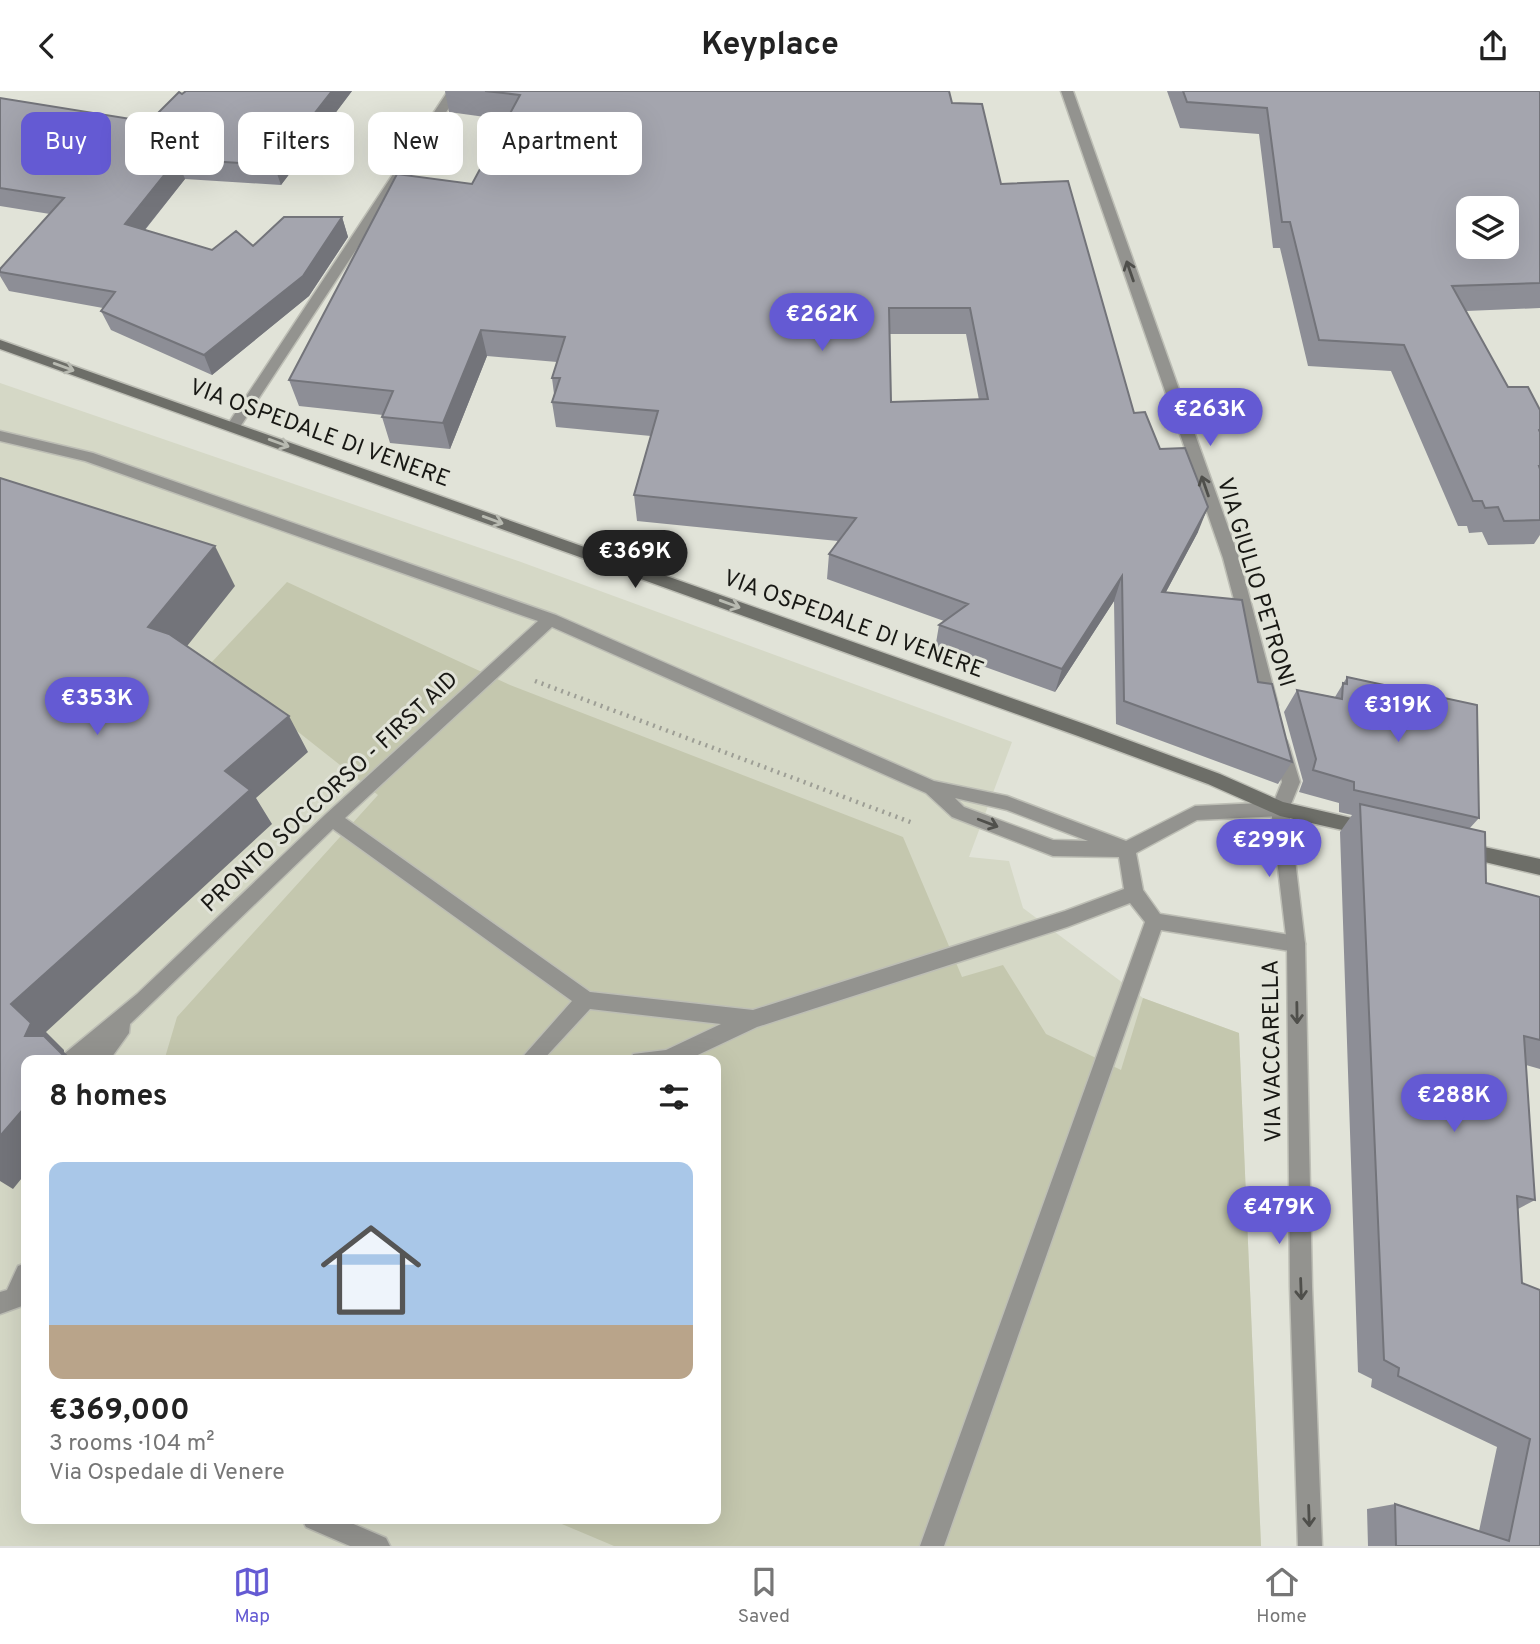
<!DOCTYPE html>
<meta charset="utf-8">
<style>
:root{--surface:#fff;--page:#f2f2f2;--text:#222;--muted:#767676;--line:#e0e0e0;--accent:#645ad3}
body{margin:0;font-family:Overpass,sans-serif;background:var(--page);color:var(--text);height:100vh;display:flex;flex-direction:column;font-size:26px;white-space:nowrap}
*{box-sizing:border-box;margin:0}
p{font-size:23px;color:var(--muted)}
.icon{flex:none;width:38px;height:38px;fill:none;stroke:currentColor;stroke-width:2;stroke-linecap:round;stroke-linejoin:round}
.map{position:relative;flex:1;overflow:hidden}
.drawer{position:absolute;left:21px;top:964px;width:700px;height:469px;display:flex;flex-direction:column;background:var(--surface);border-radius:14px;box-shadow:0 7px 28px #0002}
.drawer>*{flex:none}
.hud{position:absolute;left:21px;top:21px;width:700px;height:63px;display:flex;gap:14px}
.tools{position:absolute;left:1456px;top:105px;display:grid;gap:14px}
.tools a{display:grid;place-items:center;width:63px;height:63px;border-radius:14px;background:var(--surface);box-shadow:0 7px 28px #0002;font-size:35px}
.price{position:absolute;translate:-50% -60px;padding:0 16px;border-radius:24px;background:var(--accent);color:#fff;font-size:23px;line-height:46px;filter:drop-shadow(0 2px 4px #0008)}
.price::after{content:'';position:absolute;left:50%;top:42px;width:21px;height:16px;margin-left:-10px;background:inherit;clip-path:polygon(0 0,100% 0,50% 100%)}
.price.current{background:#222;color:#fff}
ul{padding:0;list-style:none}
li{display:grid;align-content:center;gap:14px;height:371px;padding:0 28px}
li+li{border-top:2px solid var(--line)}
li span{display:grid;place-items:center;height:217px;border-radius:14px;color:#555}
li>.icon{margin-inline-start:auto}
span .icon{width:126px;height:126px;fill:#fffc;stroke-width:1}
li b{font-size:30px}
h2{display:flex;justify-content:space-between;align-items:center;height:84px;padding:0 28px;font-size:30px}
.tag{padding:0 24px;border-radius:14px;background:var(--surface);box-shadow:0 7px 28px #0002;font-size:24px;line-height:63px}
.tag.current{background:var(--accent);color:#fff}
header{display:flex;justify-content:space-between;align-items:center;height:91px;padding:0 28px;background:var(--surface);font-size:32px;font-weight:700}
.dock{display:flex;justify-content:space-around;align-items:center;height:98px;border-top:2px solid var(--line);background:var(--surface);font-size:19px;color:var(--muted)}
.dock a{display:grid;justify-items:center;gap:4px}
.dock .current{color:var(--accent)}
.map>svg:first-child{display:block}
.built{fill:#d5d8c6;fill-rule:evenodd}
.green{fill:#c4c7ae}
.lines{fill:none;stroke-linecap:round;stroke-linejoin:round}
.lane-casing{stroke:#bdbeb5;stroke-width:3}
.street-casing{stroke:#bdbeb5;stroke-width:3}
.secondary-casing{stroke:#bdbeb5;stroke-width:3}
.path{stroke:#9d9e95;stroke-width:4.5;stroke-dasharray:2 5;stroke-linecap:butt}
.lane{fill:#93938f;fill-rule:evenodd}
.street{fill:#93938f;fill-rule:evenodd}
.secondary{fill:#6d6e68;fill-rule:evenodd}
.wall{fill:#8d8e96;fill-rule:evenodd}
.shaded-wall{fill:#73747a}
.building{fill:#a4a5ae;stroke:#73747a;stroke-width:2;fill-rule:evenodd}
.oneway{stroke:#4f4f4b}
.oneway2{stroke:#b8bab1}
.labels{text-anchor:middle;stroke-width:6;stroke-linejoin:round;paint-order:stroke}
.street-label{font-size:23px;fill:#181814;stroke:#e1e3d8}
</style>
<header><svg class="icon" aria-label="back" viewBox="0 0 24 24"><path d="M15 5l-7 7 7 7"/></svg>Keyplace<svg class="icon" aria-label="share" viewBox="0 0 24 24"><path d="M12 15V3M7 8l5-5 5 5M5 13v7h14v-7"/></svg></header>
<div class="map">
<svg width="1540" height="1455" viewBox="0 0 1540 1455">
<rect width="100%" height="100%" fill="#e1e3d8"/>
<!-- built -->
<path class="built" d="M 0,292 L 521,471 L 1012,651 L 969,766 L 1009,770 L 1023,817 L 1143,907 L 1239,942 L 1261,1455 L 0,1455 ZM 26,970 L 716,970 L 716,1428 L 26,1428 Z"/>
<!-- green -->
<path class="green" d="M 287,491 L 510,594 L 903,746 L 962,886 L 1003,874 L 1046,943 L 1121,979 L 1143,907 L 1239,942 L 1261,1455 L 614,1455 L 550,1428 L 716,1428 L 716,970 L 164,970 L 177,926 L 378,704 L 211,572 Z"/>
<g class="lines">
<!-- lane casing -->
<g class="lane-casing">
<path id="lane" d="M 0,340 L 93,362 L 556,524 L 934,690 L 1007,705 L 1126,750 L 1195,715 L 1280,711 L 1286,713 L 1289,718 L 1286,723 L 1280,725 L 1197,729 L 1136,762 L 1143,799 L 1160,823 L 1296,845 L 1303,847 L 1305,853 L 1303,859 L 1296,861 L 1161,839 L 944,1455 L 920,1455 L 1145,831 L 1130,812 L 1067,836 L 757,936 L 685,970 L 630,970 L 633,963 L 666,959 L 721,933 L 590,918 L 542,970 L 519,970 L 572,910 L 333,738 L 130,933 L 129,942 L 109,970 L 61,970 L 64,963 L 137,903 L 326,723 L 538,530 L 85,370 L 0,350 ZM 552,536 L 926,702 L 952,726 L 1053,765 L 1119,766 L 1124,798 L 1065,820 L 753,919 L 590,901 L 345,727 ZM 955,707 L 1007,719 L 1088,750 L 1053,749 L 964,716 Z
M 26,1172 L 26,1205 L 22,1215 L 0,1223 L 0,1201 L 7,1199 L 18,1175 Z
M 302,1428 L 342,1428 L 386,1447 L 390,1455 L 350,1455 L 306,1436 Z"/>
</g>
<!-- street casing -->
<g class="street-casing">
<path id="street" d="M 448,0 L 460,0 L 238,339 L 228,339 L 228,333 Z
M 1061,0 L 1073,0 L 1239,467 L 1278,614 L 1276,619 L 1270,621 L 1262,614 L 1223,467 Z
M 1281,648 L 1287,650 L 1289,655 L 1300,691 L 1289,718 L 1305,853 L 1312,1196 L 1322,1455 L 1298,1455 L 1290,1196 L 1287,853 L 1271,718 L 1282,691 L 1273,655 L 1275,650 Z"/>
</g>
<!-- secondary casing -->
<g class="secondary-casing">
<path id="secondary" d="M 0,249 L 1090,635 L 1220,683 L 1283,711 L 1369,731 L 1375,733 L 1378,738 L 1375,743 L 1369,745 L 1280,725 L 1208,693 L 1078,645 L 0,258 Z
M 1461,751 L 1540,768 L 1540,784 L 1455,764 L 1452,759 L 1455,754 Z"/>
</g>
<!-- path -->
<path class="path" d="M 535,590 L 913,732"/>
<!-- lane -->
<use href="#lane" class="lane"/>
<!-- street -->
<use href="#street" class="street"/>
<!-- secondary -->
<use href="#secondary" class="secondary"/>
</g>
<!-- wall -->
<path class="wall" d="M 186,0 L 352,0 L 281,94 L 185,88 L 145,139 L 212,159 L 253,155 L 342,126 L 348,146 L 309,205 L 212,284 L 111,239 L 101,220 L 103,217 L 9,200 L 0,185 L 0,178 L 50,123 L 0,115 L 0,7 L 149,31 Z
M 445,0 L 949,0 L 952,12 L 1001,93 L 1134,322 L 1160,358 L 1198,441 L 1166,501 L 1258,591 L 1292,671 L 1278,693 L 1116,633 L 1114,510 L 1055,601 L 935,558 L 939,534 L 944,530 L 827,488 L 829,463 L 838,450 L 637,430 L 634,404 L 651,345 L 556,336 L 552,311 L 554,303 L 552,287 L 557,271 L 487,265 L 450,358 L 390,352 L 382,326 L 383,324 L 299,315 L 289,289 L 472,93 L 507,29 L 449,21 ZM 890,243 L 966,243 L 979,309 L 891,311 Z
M 1167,0 L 1540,0 L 1540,217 L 1466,220 L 1508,296 L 1540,319 L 1540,444 L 1534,453 L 1488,454 L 1482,441 L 1469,442 L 1467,435 L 1458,435 L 1391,280 L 1308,275 L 1280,157 L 1273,157 L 1259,43 L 1180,37 Z
M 1347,586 L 1479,727 L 1469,738 L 1486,792 L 1540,806 L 1540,978 L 1526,974 L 1535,1109 L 1518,1118 L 1522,1192 L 1540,1455 L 1368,1455 L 1367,1418 L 1395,1413 L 1479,1440 L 1497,1356 L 1371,1296 L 1372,1288 L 1358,1281 L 1340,741 L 1352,724 L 1339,721 L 1339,712 L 1299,701 L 1303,690 L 1284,621 L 1297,599 L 1335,606 Z"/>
<!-- shaded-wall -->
<path class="shaded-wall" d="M 332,0 L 352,0 L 281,94 L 274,74 Z
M 177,68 L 185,88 L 134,152 L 125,133 Z
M 342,126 L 348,146 L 309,205 L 212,284 L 204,264 Z
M 481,239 L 487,265 L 450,358 L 443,332 Z
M 1208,416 L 1198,441 L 1153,525 L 1162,501 Z
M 215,455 L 235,495 L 172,574 L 148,536 Z
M 1122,485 L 1114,510 L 1055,601 L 1062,578 Z
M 289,625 L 308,661 L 256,707 L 272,733 L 46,941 L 64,959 L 64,961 L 74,970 L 66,970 L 25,945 L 11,913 L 225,680 Z
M 26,1015 L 26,1082 L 13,1098 L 0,1090 L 0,1045 Z"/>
<!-- building -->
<path class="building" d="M 186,0 L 332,0 L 274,74 L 177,68 L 125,133 L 212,159 L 236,140 L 253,155 L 284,126 L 342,126 L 303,185 L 204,264 L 101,220 L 115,201 L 0,181 L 0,178 L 64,107 L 0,97 L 0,7 L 149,31 L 179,1 L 182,3 Z
M 485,0 L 949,0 L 952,12 L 982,13 L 1001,93 L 1068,90 L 1134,322 L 1145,321 L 1160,358 L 1185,357 L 1208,416 L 1162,501 L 1242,509 L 1258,591 L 1272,593 L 1292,671 L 1124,610 L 1122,485 L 1062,578 L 939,534 L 968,513 L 829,463 L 856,427 L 634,404 L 658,320 L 552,311 L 560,287 L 552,287 L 565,246 L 481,239 L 443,332 L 382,326 L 393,300 L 289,289 L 397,83 L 472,93 L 520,4 ZM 889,217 L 970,217 L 988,308 L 891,311 Z
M 1183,0 L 1540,0 L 1540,192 L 1452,195 L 1508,296 L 1528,296 L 1540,319 L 1540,338 L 1539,339 L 1540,341 L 1540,375 L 1539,375 L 1540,378 L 1540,429 L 1504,430 L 1498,416 L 1485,417 L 1482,410 L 1473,410 L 1404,254 L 1319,249 L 1290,131 L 1282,131 L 1267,17 L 1187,11 ZM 1468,117 L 1507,117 L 1507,156 L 1468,156 Z
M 0,387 L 215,455 L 148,536 L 169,543 L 289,625 L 225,680 L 250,699 L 11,913 L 31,932 L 25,945 L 44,945 L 67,968 L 66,970 L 26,970 L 26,1015 L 0,1045 Z
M 1347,586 L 1477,614 L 1479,727 L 1354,699 L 1354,691 L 1313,679 L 1316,668 L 1297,599 L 1342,608 L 1343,592 L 1347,593 Z
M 1360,713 L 1485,741 L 1486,792 L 1540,806 L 1540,949 L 1524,945 L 1535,1109 L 1517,1105 L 1522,1192 L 1540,1199 L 1540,1455 L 1396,1455 L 1395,1413 L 1509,1450 L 1530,1348 L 1398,1285 L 1399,1277 L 1384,1269 Z"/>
<!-- one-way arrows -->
<defs><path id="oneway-shaft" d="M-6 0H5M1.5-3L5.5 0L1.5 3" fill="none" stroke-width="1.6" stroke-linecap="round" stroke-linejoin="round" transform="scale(1.75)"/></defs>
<g class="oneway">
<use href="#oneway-shaft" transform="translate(1130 180) rotate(-109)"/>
<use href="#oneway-shaft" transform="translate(1205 395) rotate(-109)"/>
<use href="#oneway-shaft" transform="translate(988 732) rotate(21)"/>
<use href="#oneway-shaft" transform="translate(1297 922) rotate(89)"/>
<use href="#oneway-shaft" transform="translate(1301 1198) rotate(88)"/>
<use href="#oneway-shaft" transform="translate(1309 1425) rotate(88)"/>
</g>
<g class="oneway2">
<use href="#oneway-shaft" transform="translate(64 276) rotate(20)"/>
<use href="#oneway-shaft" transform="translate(279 352) rotate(20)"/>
<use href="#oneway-shaft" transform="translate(493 429) rotate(20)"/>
<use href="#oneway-shaft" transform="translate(730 513) rotate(20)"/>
</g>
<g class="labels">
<!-- street labels -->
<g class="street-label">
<text transform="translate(320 341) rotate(20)" y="8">VIA OSPEDALE DI VENERE</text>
<text transform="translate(1257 491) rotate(73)" y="8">VIA GIULIO PETRONI</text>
<text transform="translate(854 532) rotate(20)" y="8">VIA OSPEDALE DI VENERE</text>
<text transform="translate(329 700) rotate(-43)" y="8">PRONTO SOCCORSO - FIRST AID</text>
<text transform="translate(1271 960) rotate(-91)" y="8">VIA VACCARELLA</text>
</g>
</g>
</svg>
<div class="tools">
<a><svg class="icon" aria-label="layers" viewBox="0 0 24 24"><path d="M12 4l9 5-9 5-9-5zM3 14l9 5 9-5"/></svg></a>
</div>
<b class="price" style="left:822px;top:262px">€262K</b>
<b class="price" style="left:1210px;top:357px">€263K</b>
<b class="price current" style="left:635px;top:499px">€369K</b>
<b class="price" style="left:97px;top:646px">€353K</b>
<b class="price" style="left:1398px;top:653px">€319K</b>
<b class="price" style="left:1269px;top:788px">€299K</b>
<b class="price" style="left:1454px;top:1043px">€288K</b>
<b class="price" style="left:1279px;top:1155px">€479K</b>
<div class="hud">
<a class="tag current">Buy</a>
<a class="tag">Rent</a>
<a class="tag">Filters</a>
<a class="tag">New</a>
<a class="tag">Apartment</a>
</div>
<section class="drawer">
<h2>8 homes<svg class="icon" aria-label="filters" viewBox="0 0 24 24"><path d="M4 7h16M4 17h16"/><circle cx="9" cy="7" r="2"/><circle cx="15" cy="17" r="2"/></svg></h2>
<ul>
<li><span style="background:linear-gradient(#a9c7e8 75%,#b9a48a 0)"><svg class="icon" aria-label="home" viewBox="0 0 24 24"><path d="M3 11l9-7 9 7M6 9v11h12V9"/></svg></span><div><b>€369,000</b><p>3 rooms · 104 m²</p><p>Via Ospedale di Venere</p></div></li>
</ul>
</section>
</div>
<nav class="dock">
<a class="current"><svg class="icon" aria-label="map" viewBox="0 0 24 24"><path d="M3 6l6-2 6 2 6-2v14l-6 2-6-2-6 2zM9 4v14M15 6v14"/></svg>Map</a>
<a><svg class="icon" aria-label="saved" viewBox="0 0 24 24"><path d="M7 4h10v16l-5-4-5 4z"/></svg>Saved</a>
<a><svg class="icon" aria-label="home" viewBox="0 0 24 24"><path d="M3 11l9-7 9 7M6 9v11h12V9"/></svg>Home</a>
</nav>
